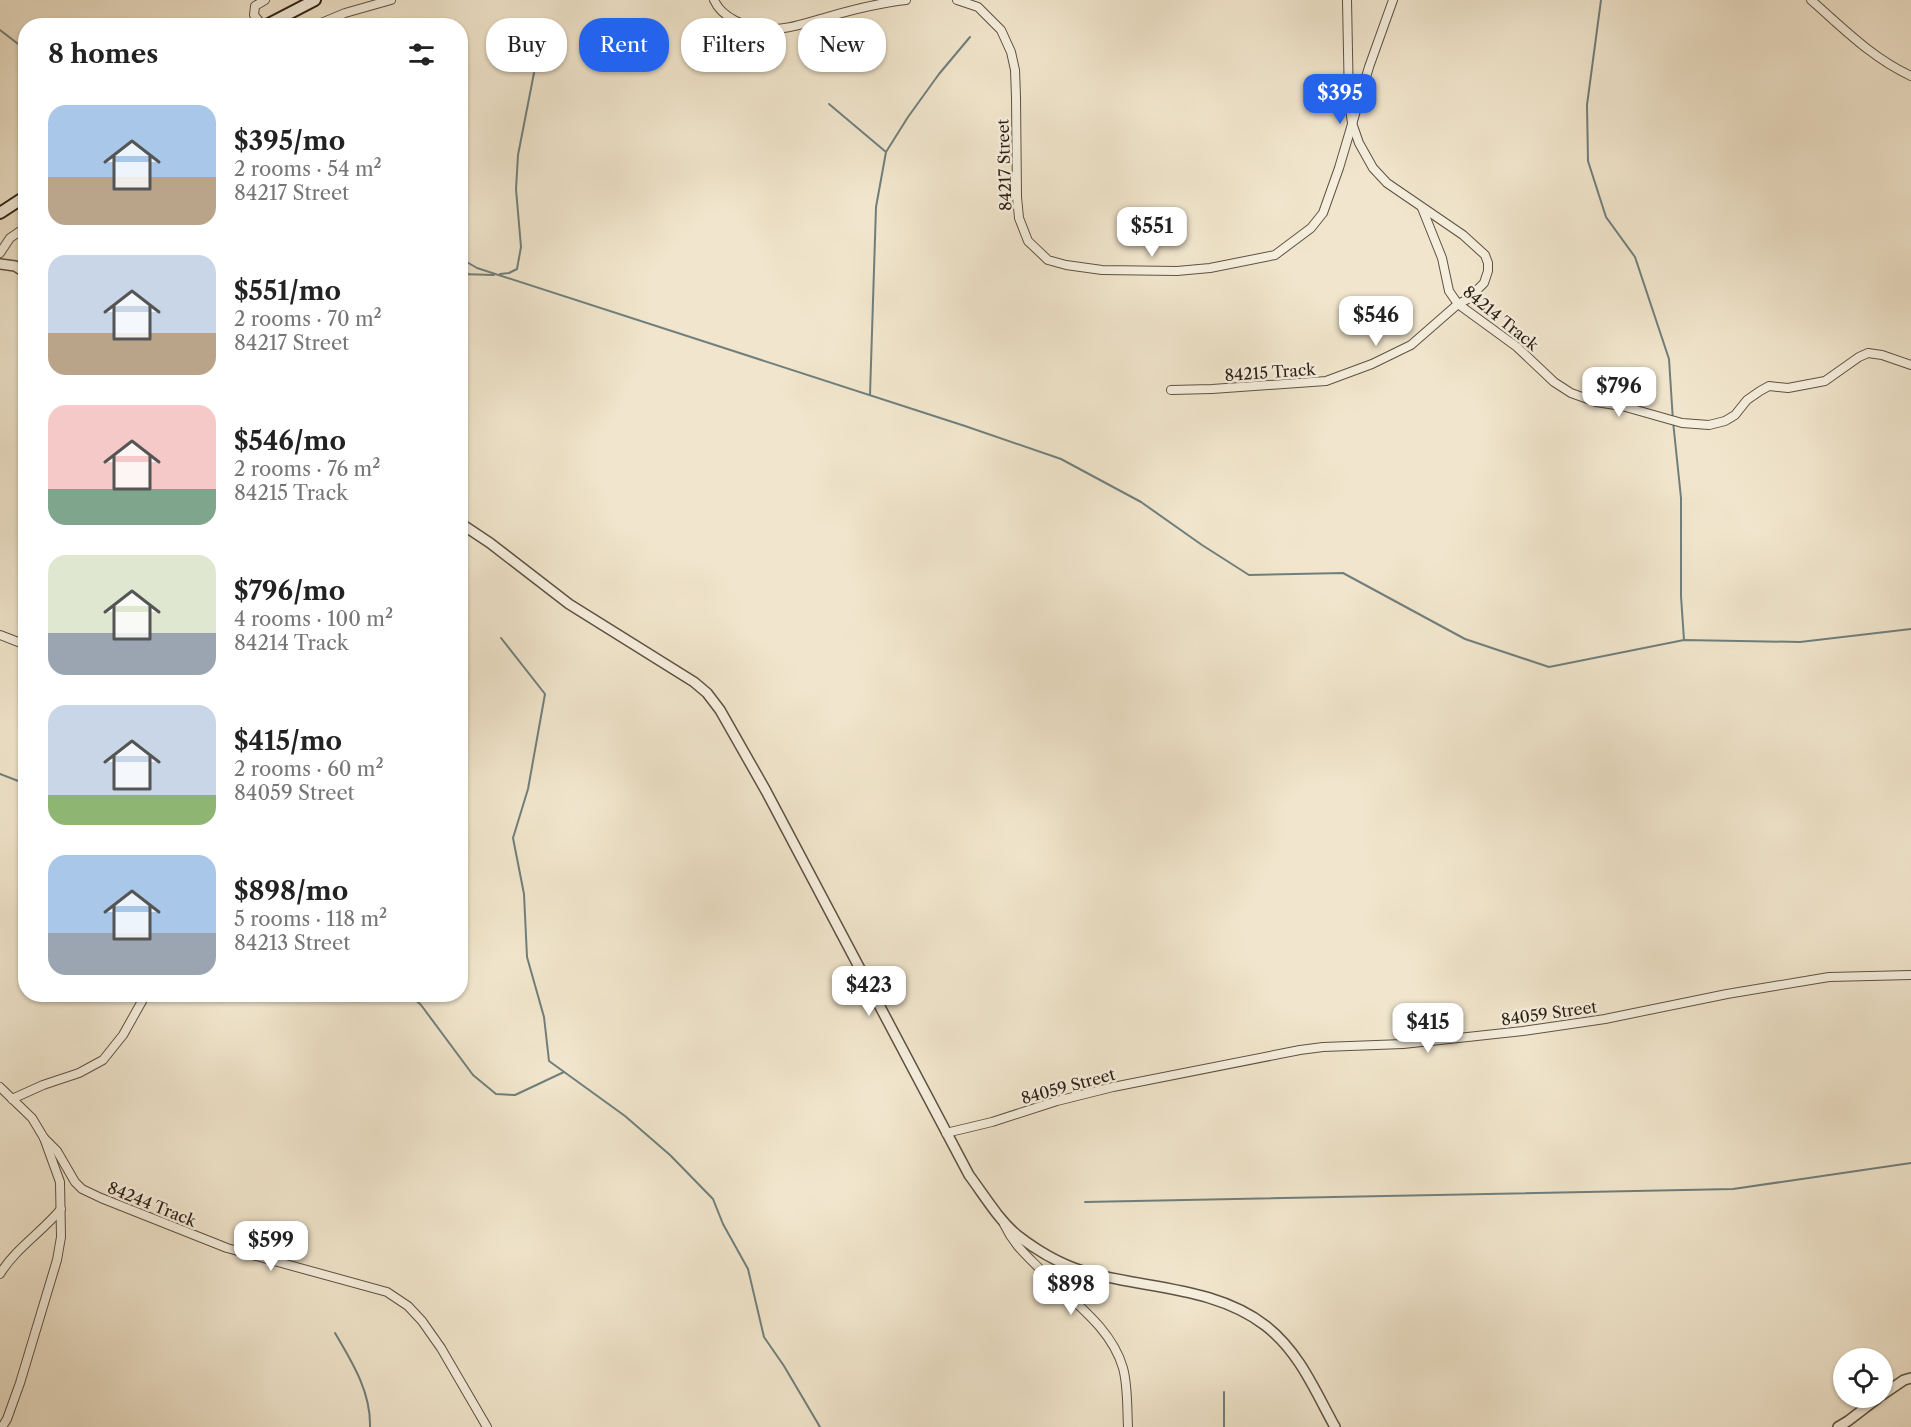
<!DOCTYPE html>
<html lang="en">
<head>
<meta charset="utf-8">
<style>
  :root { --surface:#fff; --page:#f2f2f2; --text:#222; --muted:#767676; --accent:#2563eb }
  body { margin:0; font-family:"Libre Caslon Text",serif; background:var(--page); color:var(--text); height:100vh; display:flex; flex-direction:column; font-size:22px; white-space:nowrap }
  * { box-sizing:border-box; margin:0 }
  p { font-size:20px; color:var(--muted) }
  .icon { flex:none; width:33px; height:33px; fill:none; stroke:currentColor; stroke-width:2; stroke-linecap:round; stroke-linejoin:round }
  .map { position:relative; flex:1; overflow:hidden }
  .details { position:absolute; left:18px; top:18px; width:450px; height:984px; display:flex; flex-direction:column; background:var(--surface); border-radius:24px; box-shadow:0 2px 4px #0004 }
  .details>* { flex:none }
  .top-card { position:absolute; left:486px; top:18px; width:570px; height:54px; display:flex; gap:12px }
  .fabs { position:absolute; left:1833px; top:1348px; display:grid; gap:12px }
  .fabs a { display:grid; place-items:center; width:60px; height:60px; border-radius:50%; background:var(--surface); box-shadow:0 2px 4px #0004; font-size:30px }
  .price { position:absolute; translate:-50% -51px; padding:0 14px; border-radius:12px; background:#fff; color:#222; font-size:20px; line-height:39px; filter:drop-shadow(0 2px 3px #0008) }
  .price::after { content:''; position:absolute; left:50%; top:36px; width:18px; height:14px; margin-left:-9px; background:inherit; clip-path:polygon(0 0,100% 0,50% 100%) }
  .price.selected { background:var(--accent); color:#fff }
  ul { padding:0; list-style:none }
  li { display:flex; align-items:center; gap:18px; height:150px; padding:0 30px }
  li span { display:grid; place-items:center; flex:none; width:168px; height:120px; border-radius:18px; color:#555 }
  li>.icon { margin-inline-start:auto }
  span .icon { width:72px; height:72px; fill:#fffc; stroke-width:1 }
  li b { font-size:26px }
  h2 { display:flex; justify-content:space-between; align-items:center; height:72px; padding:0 30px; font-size:26px }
  .pill { padding:0 21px; border-radius:24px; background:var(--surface); box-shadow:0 2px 4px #0004; font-size:21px; line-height:54px }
  .pill.selected { background:var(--accent); color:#fff }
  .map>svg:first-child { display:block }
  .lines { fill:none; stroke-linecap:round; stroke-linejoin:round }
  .stream { stroke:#707f7c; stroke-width:2 }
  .minor-casing { stroke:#5e5243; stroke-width:10 }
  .tertiary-casing { stroke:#5e5243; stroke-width:12 }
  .secondary-casing { stroke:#2d2015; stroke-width:14 }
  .minor { stroke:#f6efde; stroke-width:8 }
  .tertiary { stroke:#f6efde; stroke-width:9 }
  .secondary { stroke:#f6efde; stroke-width:10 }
  .labels { text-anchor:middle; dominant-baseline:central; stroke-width:5; stroke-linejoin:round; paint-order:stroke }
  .street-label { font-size:16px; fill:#2d2015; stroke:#f6efde }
</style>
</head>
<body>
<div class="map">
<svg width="1911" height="1427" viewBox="0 0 1911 1427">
  <rect width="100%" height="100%" fill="#f1e6cd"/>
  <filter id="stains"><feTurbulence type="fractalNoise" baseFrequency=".00333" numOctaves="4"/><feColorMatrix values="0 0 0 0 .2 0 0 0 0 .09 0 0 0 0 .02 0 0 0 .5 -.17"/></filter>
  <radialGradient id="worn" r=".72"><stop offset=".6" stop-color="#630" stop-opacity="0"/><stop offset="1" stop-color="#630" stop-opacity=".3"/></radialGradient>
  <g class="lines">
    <g class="stream">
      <polyline points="1601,0 1587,105 1588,161 1606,217 1635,257 1669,359 1673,421 1681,498 1681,596 1684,640"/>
      <polyline points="0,30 26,50"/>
      <polyline points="829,104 886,152"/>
      <polyline points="460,258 477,268 965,426 1061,459 1141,502 1202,545 1249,575 1343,573 1465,639 1549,667 1684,640 1800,642 1911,629"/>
      <polyline points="460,274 494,275"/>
      <polyline points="500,274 509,273 517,269 521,247 516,189 518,155 534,73"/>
      <polyline points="870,395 876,207 886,152 908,117 939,74 970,37"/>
      <polyline points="501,638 545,694 528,789 513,838 524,894 527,957 544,1017 549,1061 625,1116 670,1155 713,1199 723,1224 748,1269 764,1337 784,1366 820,1427"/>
      <polyline points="0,774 26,784"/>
      <polyline points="409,994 421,1005 473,1075 496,1094 515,1095 564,1072"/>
      <polyline points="1085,1202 1733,1189 1911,1163"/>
      <path d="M335 1333C352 1362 371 1392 370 1427"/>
      <polyline points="1224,1392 1224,1427"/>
    </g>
    <defs>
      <g id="minor">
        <path d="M714 0C722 18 745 27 764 29 784 31 805 23 824 18 851 10 878 3 906 0"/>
        <polyline points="957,0 978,7 1001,30 1011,52 1015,70 1016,97 1017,197 1019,218 1028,241 1048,260 1066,265 1102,270 1177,271 1210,268 1275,255 1311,228 1323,213 1339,168 1369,67 1393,0"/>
        <path d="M1811 0C1843 28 1872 58 1911 76"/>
        <polyline points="263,26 254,15 255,6 265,0"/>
        <polyline points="314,26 345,13 391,0"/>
        <polyline points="1422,208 1442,258 1449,291 1458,304 1517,347 1554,382 1571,393 1596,402 1622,406 1682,423 1709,425 1725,421 1735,415 1747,400 1760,391 1769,386 1788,388 1825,381 1859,357 1868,353 1882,355 1911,365"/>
        <polyline points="0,253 10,238 26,227"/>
        <polyline points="1171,390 1212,389 1326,381 1372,364 1411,345 1458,304 1468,299 1484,283 1488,271 1488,263 1485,255 1463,235 1387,183 1373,168 1359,143 1352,123 1349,103 1347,0"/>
        <polyline points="0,635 26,645"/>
        <polyline points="0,1087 32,1118 44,1138 60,1182 61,1237 57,1260 20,1383 7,1419 2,1427"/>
        <polyline points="12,1099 43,1085 79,1073 103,1060 123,1035 146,994"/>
        <polyline points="946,1133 992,1122 1057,1101 1113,1087 1300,1050 1323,1047 1403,1044 1523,1031 1605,1019 1727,994 1829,977 1911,975"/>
        <polyline points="44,1138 57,1151 75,1182 82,1189 101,1198 227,1248 387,1292 408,1306 422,1321 441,1348 487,1427"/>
        <path d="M1004 1224C1014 1245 1025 1254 1041 1270 1070 1300 1111 1326 1123 1368 1128 1386 1127 1408 1128 1427"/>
        <path d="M0 1274C15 1249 42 1232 61 1209"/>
      </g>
      <g id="tertiary">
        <polyline points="0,264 15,266 26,273"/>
        <path d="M460 523 490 543 569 604 694 682 707 693 720 710 766 791 969 1175C984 1195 998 1219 1017 1235 1039 1252 1067 1268 1094 1274 1152 1289 1217 1288 1266 1326 1300 1353 1315 1391 1335 1427"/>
        <polyline points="1882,1395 1904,1380 1911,1378"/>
        <polyline points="1838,1427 1848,1421 1878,1398"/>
      </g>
      <g id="secondary">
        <polyline points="265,26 315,0"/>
        <polyline points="0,213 26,196"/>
      </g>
    </defs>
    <use href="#minor" class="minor-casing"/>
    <use href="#tertiary" class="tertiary-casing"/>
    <use href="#secondary" class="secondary-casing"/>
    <use href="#minor" class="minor"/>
    <use href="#tertiary" class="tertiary"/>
    <use href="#secondary" class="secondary"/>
  </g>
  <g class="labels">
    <g class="street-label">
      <text transform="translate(1004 165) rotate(-92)">84217 Street</text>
      <text transform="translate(1501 318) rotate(39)">84214 Track</text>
      <text transform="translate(1270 372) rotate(-4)">84215 Track</text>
      <text transform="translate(1549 1013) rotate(-8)">84059 Street</text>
      <text transform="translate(1068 1086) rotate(-15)">84059 Street</text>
      <text transform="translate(152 1204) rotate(22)">84244 Track</text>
    </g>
  </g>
  <rect width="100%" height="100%" filter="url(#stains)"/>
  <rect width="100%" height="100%" fill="url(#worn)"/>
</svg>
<div class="fabs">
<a><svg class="icon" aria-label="locate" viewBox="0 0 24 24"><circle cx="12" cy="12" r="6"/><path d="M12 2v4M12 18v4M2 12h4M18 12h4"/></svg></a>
</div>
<b class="price selected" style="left:1340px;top:125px">$395</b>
<b class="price" style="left:1152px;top:258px">$551</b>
<b class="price" style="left:1376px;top:347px">$546</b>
<b class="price" style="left:1619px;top:418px">$796</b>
<b class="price" style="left:869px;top:1017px">$423</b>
<b class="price" style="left:1428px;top:1054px">$415</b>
<b class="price" style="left:271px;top:1272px">$599</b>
<b class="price" style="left:1071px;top:1316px">$898</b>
<div class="top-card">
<a class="pill">Buy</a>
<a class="pill selected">Rent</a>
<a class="pill">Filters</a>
<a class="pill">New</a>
</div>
<section class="details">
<h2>8 homes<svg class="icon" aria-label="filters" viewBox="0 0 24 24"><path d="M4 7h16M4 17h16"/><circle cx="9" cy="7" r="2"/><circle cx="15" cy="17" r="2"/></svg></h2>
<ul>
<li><span style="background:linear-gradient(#a9c7e8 60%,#b9a48a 0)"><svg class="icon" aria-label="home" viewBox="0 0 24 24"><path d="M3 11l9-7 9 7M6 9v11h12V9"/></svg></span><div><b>$395/mo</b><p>2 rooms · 54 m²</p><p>84217 Street</p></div></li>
<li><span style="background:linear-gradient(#c9d6e8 65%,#b9a48a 0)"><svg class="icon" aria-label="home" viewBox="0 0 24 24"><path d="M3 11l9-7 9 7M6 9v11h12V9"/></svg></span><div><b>$551/mo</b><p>2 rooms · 70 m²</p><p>84217 Street</p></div></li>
<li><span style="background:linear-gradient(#f6c9c9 70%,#7fa58c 0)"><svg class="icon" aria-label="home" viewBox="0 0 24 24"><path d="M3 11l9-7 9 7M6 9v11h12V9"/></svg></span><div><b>$546/mo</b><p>2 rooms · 76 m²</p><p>84215 Track</p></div></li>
<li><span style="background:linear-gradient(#dfe7d0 65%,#9aa5b1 0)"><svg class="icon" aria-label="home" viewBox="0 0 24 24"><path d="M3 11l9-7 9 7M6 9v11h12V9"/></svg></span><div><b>$796/mo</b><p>4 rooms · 100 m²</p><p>84214 Track</p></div></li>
<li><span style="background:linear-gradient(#c9d6e8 75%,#8fb573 0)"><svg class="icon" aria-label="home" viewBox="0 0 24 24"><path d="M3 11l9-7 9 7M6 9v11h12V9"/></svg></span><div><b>$415/mo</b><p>2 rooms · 60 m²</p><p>84059 Street</p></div></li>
<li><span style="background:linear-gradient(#a9c7e8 65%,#9aa5b1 0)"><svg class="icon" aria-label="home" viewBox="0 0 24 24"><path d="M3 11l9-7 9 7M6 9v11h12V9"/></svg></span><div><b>$898/mo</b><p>5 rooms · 118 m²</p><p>84213 Street</p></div></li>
</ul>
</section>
</div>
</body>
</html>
